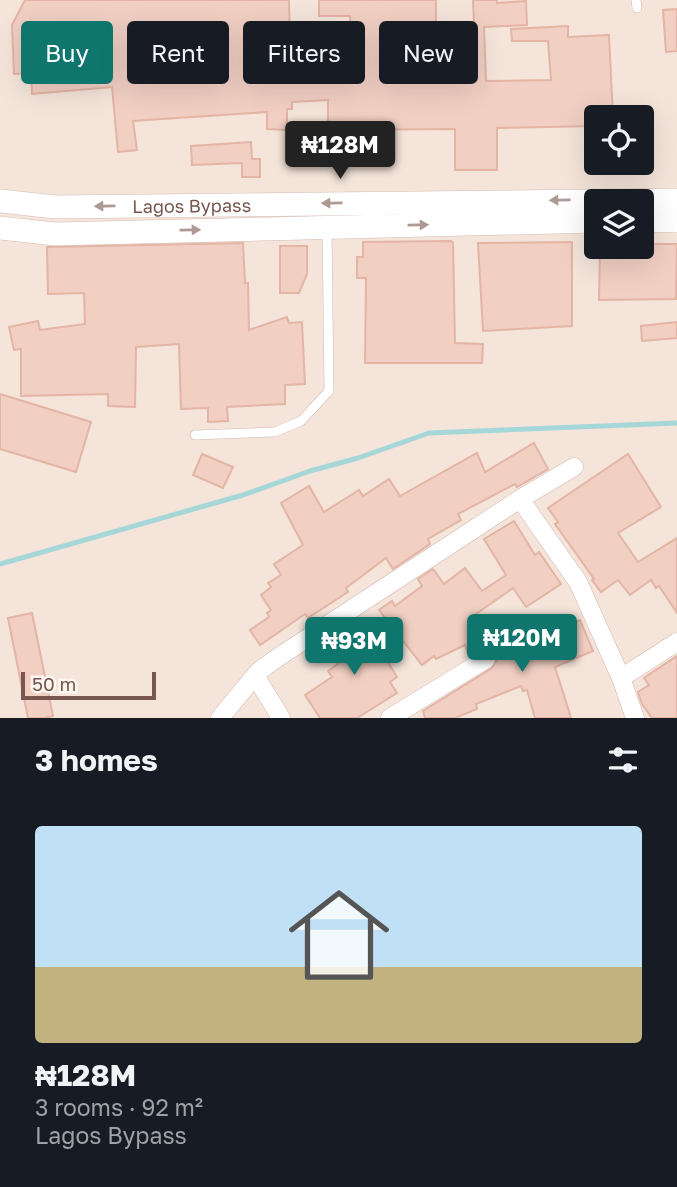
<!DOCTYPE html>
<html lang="en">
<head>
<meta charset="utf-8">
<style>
  :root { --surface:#171b24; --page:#20242c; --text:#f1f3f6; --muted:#9ea1a6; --line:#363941; --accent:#0f766e }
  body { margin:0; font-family:"Golos Text",sans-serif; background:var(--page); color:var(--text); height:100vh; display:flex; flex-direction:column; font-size:26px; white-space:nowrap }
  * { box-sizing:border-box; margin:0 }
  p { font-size:23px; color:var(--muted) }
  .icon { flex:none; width:38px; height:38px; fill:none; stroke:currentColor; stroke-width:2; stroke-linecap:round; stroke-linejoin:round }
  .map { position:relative; height:718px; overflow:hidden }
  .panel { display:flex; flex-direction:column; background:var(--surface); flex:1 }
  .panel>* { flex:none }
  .top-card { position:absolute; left:21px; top:21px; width:635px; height:63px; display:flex; gap:14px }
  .tools { position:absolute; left:584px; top:105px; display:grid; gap:14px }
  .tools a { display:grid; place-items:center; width:70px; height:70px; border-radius:7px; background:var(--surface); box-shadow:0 7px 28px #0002; font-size:35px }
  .scale { position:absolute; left:21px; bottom:18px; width:135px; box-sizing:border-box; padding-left:7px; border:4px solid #78574e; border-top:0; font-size:19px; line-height:24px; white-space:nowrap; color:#78574e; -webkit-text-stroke:5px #fff8f2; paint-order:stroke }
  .price { position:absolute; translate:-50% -60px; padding:0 16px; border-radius:7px; background:var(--accent); color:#fff; font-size:23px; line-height:46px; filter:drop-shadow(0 2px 4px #0008) }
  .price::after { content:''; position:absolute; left:50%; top:42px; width:21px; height:16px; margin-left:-10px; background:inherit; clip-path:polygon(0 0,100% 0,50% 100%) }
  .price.active { background:#222; color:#fff }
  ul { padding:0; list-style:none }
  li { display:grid; align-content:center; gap:14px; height:371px; padding:0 35px }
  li+li { border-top:2px solid var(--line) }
  li span { display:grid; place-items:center; height:217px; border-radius:7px; color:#555 }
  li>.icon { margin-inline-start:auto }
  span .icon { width:126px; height:126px; fill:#fffc; stroke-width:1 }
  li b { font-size:30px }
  h2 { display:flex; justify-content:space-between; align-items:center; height:84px; padding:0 35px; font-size:30px }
  .pill { padding:0 24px; border-radius:7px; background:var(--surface); box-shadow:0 7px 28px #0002; font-size:24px; line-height:63px }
  .pill.active { background:var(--accent); color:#fff }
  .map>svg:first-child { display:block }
  .residential { fill:#f4e4da; fill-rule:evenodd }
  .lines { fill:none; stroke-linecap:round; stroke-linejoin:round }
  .stream { stroke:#a6d7d8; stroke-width:5 }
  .building { fill:#f1cfc3; stroke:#e4b4a4; stroke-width:2 }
  .lane-casing { stroke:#cfb9b0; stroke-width:10 }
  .street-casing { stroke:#cfb9b0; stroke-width:19 }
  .secondary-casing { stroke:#d5bcb0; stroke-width:24 }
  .lane { stroke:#fff; stroke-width:9 }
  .street { stroke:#fff; stroke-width:18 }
  .secondary { stroke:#fff; stroke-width:23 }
  .oneway { fill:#ae9a95 }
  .labels { text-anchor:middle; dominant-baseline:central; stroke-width:5; stroke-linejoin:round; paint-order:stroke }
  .street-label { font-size:18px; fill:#78574e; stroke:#fff8f2 }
</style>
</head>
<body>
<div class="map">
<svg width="677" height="718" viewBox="0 0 677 718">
  <rect width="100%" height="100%" fill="#fcf3eb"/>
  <path class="residential" d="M0 0H677V718H0ZM597 117H642V163H597ZM597 201H642V247H597Z"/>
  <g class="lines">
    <polyline class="stream" points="0,564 243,495 310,471 358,458 429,433 677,423"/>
  </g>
  <g class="building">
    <polygon points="25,0 289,0 290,46 319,45 319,58 352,55 350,16 319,16 319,0 436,0 436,25 474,24 473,0 497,0 497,3 526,1 527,25 484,27 486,81 551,80 548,41 512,41 511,29 568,26 568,37 609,35 613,117 597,117 597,126 497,128 497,170 455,170 455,129 328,130 328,100 292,102 292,109 287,109 287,130 267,129 267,112 133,121 137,150 118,152 112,87 32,94 31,73 14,74 12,25"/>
    <polygon points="677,9 677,51 666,52 663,10"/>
    <polygon points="251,142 252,159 260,159 260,177 242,177 242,163 192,165 191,146"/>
    <polygon points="451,241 453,243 455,343 483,344 482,363 365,363 366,278 357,278 357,257 363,257 363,242"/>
    <polygon points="572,242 572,326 483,331 478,243"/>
    <polygon points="243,243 245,283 248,283 249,330 287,317 289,323 302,322 305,384 285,385 285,404 227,407 228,421 208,422 208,408 181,409 179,344 136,347 135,407 108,406 108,394 21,396 21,349 14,350 9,327 38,321 40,330 85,324 84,293 48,294 47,247"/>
    <polygon points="642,244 677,244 676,299 599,300 600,247 642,247"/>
    <polygon points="280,246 307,246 307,274 299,293 280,293"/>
    <polygon points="677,322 677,338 642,341 641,326"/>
    <polygon points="0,394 91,422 76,472 0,449"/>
    <polygon points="534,443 548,469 517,487 515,484 458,514 461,520 428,539 430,544 393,569 386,558 346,588 348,592 308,618 305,614 260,645 250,630 269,617 267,613 271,610 261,595 271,587 268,583 281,575 274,564 303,545 281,503 309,486 324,512 359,490 363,496 389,479 400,496 477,453 485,472"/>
    <polygon points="202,454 233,467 223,488 193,475"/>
    <polygon points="628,454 661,507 618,533 638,562 677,538 677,613 659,586 656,588 651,580 630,595 618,580 601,592 592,580 594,579 555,524 558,522 548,508"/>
    <polygon points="514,521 535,555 539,552 561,584 526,607 513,588 469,619 484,648 469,656 465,645 436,659 434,656 422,665 379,610 392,601 395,606 422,586 418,579 433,569 444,584 465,568 482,591 506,575 484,539"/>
    <polygon points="32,613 53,716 44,718 28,718 8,618"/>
    <polygon points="362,620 397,677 390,682 397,693 357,718 320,718 305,695 332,677 328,671 338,664 325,645"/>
    <polygon points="580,620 593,651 555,667 571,718 535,718 527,690 523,691 521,686 476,704 477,709 455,718 425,718 423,711 492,668 497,659 493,650 520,630 529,642"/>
    <polygon points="677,656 677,718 652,718 642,704 638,692 649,685 644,678"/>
  </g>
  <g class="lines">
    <defs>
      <g id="lane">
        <polyline points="636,0 637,8"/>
        <polyline points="195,435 275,432 301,421 329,391 327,228"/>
      </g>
      <g id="street">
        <polyline points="520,499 578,582 621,678 635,718"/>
        <polyline points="256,677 281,718"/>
        <polyline points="621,678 677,642"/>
        <polyline points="220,718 258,672 277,658 520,499 574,467"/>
        <polyline points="390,718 486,659"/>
      </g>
      <g id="secondary">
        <path id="s1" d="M0 201 55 207 677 200"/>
        <polyline points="642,220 677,221"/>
        <polyline points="0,228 55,234 597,221"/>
      </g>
    </defs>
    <use href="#lane" class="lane-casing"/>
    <use href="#street" class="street-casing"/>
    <use href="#secondary" class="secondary-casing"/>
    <use href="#lane" class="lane"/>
    <use href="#street" class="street"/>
    <use href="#secondary" class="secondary"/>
  </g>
  <defs><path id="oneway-solid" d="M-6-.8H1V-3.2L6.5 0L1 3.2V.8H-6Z" transform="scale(1.75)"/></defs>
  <g class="oneway">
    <use href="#oneway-solid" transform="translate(560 200) rotate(179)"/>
    <use href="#oneway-solid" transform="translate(332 203) rotate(179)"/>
    <use href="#oneway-solid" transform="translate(105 206) rotate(179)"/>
    <use href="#oneway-solid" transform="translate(418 225) rotate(-1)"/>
    <use href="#oneway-solid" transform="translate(190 230) rotate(-1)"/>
  </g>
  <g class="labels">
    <g class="street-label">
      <text stroke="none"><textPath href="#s1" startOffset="192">Lagos Bypass</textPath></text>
    </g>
  </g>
</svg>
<div class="tools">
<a><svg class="icon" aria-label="locate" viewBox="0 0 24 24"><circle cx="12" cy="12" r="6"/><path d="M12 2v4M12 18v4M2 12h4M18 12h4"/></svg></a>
<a><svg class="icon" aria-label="layers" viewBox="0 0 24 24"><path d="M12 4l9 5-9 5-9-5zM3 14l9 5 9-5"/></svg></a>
</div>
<div class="scale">50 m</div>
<b class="price active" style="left:340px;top:181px">₦128M</b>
<b class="price" style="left:522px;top:674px">₦120M</b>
<b class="price" style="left:354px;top:677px">₦93M</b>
<div class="top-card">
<a class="pill active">Buy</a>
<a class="pill">Rent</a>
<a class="pill">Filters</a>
<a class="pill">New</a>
</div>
</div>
<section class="panel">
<h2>3 homes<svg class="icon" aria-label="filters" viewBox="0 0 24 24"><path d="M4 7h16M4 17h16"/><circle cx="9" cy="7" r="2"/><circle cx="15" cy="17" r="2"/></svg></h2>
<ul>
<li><span style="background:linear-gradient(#bfe0f5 65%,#c2b280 0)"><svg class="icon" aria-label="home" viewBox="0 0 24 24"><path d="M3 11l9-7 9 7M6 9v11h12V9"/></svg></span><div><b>₦128M</b><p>3 rooms · 92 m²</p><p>Lagos Bypass</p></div></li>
</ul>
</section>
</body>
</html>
